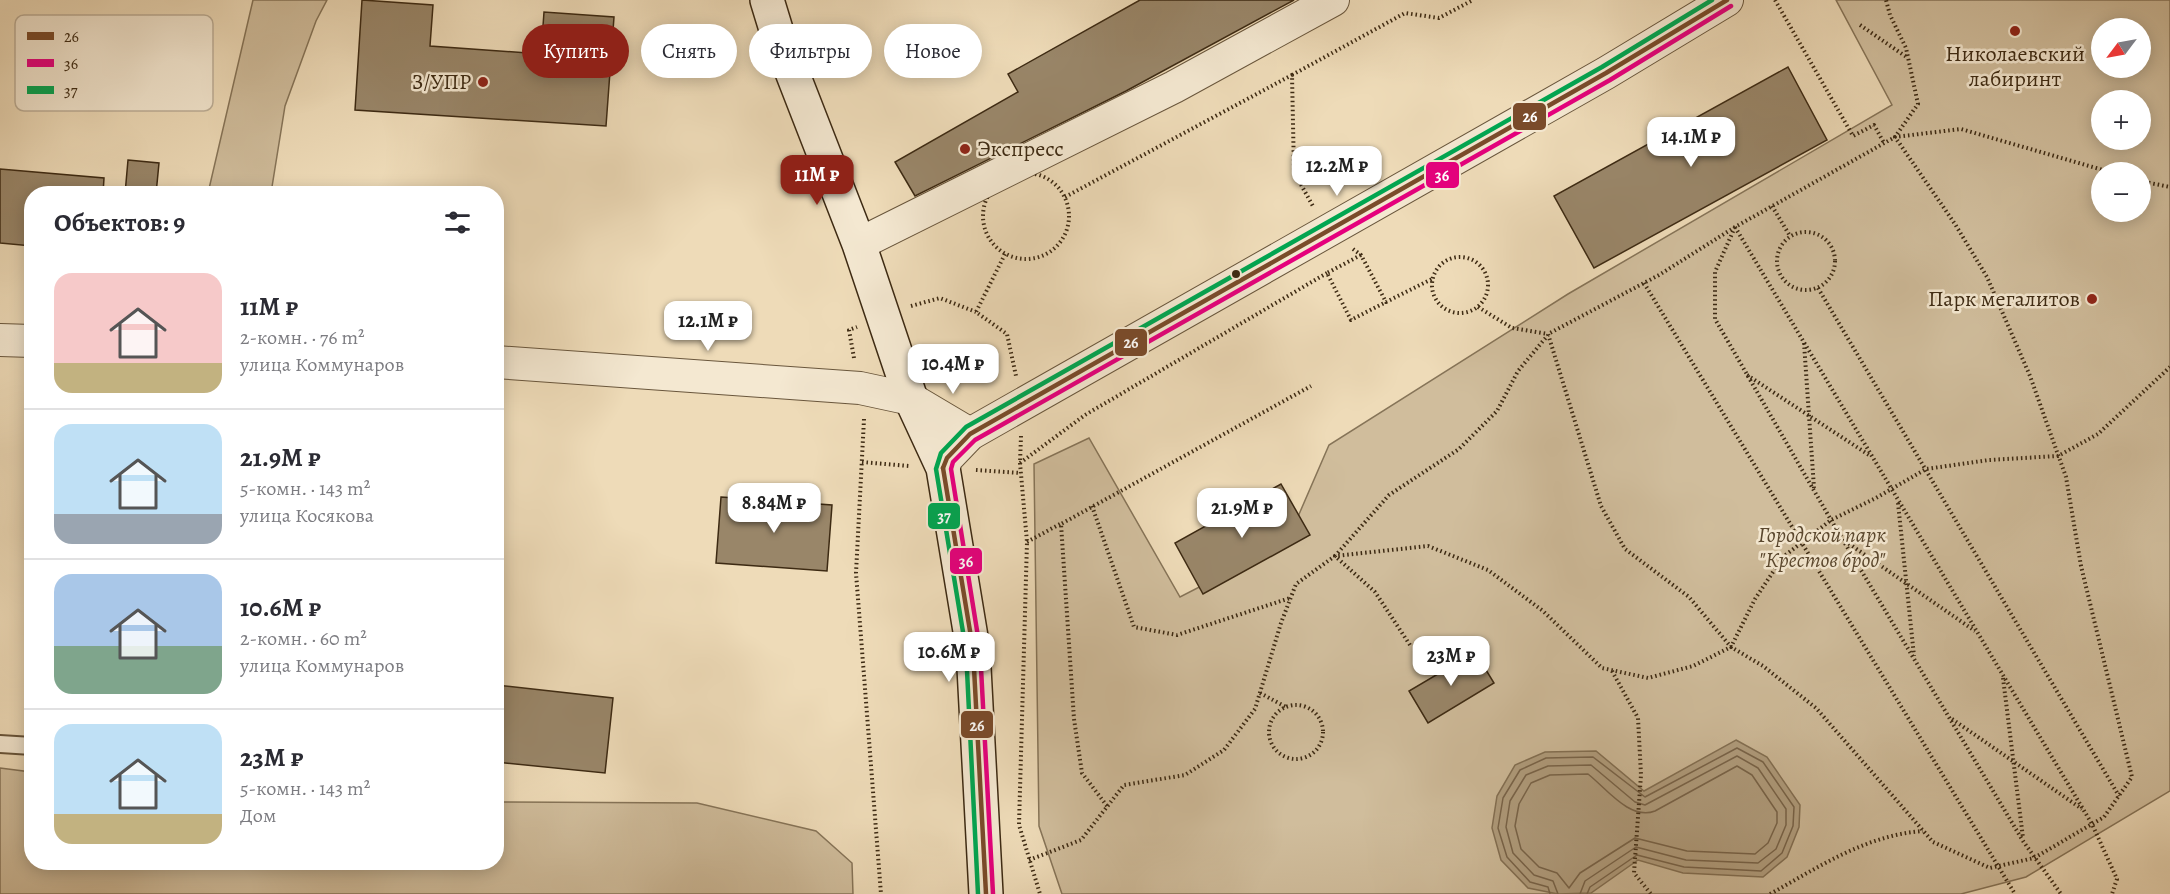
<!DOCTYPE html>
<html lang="ru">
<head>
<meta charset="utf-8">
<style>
  :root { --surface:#fff; --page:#f2f2f3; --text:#2b2b33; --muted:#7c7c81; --line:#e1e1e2; --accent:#8f2418 }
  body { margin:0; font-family:Alegreya,serif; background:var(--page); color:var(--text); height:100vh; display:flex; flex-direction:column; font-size:22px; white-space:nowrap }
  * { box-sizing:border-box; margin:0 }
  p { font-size:20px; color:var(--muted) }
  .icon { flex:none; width:33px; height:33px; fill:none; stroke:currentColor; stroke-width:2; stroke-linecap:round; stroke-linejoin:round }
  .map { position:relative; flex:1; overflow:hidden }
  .details { position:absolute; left:24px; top:186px; width:480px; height:684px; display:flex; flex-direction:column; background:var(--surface); border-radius:24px; box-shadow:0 3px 15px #0003 }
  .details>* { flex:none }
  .banner { position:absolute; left:522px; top:24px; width:570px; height:54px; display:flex; gap:12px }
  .needle { width:39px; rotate:238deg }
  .tools { position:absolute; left:2091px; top:18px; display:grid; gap:12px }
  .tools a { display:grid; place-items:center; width:60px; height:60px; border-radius:50%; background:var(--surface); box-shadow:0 3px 15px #0003; font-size:30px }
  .price { position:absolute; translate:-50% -51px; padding:0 14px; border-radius:12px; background:#fff; color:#222; font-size:20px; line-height:39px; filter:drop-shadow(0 2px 3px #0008) }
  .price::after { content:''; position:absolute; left:50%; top:36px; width:18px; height:14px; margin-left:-9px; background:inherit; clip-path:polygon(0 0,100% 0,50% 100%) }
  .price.selected { background:var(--accent); color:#fff }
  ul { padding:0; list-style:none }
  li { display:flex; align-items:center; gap:18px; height:150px; padding:0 30px }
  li+li { border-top:2px solid var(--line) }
  li span { display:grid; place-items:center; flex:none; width:168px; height:120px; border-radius:18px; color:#555 }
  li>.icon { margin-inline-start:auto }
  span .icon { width:72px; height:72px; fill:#fffc; stroke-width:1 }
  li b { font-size:26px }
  h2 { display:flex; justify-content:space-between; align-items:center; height:72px; padding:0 30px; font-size:26px }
  .pill { padding:0 21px; border-radius:27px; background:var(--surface); box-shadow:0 3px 15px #0003; font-size:21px; line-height:54px }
  .pill.selected { background:var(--accent); color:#fff }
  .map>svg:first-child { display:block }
  .green { fill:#d0bd9c; stroke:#867458; stroke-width:1.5; fill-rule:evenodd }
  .water { fill:#b29f80; stroke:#837054; stroke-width:1.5 }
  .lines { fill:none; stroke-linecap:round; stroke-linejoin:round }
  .shore { stroke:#78644a; stroke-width:1.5 }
  .building { fill:#998669; stroke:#3d2a13; stroke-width:1.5 }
  .lane-casing { stroke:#69563c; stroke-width:20 }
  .street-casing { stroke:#69563c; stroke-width:34 }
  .secondary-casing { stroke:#3d2a13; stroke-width:36 }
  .path { stroke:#3d2a13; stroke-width:4; stroke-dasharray:1.5 3; stroke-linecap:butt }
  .lane { stroke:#f4e8d1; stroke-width:16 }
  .street { stroke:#f4e8d1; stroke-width:32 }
  .secondary { stroke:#f4e8d1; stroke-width:33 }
  .bus-1-casing { stroke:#f4e8d1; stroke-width:9 }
  .bus-2-casing { stroke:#f4e8d1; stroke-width:9 }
  .bus-3-casing { stroke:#f4e8d1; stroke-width:9 }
  .bus-1 { stroke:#7a4b2a; stroke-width:4.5 }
  .bus-2 { stroke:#e5007d; stroke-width:4.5 }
  .bus-3 { stroke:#00a651; stroke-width:4.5 }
  .poi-dot { fill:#8f2418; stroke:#f4e8d1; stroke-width:2 }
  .bus-dot { fill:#3d2a13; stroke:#f4e8d1; stroke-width:2 }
  .labels { text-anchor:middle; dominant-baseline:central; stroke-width:5; stroke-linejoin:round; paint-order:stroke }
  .poi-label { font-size:22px; fill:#3d2a13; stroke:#f4e8d1; text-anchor:end }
  .park-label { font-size:22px; font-style:italic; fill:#5a472e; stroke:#f4e8d1 }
  .key { fill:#f4e8d1; stroke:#bdaf98; stroke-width:1.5 }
  .key-label { font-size:16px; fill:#3d2a13 }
  .line-badge { stroke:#f4e8d1; stroke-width:2 }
  .badge-label { font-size:16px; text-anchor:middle; font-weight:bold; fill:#fff }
</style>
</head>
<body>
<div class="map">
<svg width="2170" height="894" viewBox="0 0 2170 894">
  <rect width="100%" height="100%" fill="#eedbb8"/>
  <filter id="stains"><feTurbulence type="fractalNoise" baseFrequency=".00333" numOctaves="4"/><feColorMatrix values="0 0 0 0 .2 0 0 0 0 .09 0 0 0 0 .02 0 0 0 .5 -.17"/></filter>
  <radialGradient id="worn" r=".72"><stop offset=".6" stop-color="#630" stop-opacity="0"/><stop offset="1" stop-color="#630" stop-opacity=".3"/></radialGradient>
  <g class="green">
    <polygon points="253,0 327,0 316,21 285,106 271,193 208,193"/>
    <path d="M1836 0H2170V791L2026 877 1961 894H1062L1039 826 1034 464 1089 438 1180 597 1287 542 1329 445 1568 294 1892 105ZM2102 28H2140V68H2102ZM2102 100H2140V140H2102ZM2102 172H2140V212H2102Z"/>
    <polygon points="0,768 31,772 32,862 496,862 497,802 697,803 816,831 852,863 853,894 0,894"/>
  </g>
  <polygon class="water" points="1736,740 1767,757 1800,805 1799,827 1787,857 1763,877 1683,873 1638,860 1591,893 1558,894 1528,888 1501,860 1492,828 1497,796 1515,765 1545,752 1596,751 1644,791"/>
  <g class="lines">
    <g class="shore">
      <path d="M1737 766 1752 775 1777 812V823L1768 843 1755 854 1687 851 1635 838 1580 873 1569 888 1557 873 1539 867 1521 849 1515 826 1519 804 1531 783 1550 775 1588 774C1606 788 1630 821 1655 811Z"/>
      <polyline points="1550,894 1548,887 1530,882 1507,857 1498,828 1503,798 1520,770 1546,758 1593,757 1645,797 1737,748 1763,762 1794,807 1793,826 1782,853 1761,871 1684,867 1637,855 1590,887 1587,894"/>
      <polyline points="1558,894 1553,881 1534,875 1513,853 1506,827 1510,801 1526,775 1548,766 1591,765 1635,802 1645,805 1737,756 1758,768 1786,809 1786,825 1776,849 1758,863 1686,860 1636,847 1585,881 1580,894"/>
    </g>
  </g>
  <g class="building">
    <polygon points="362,0 433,5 430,46 541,54 544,12 614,17 606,126 355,110"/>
    <polygon points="1140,0 1294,0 1126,91 915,196 895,162 1018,92 1008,74"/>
    <polygon points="1788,67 1827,140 1594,268 1554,196"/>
    <polygon points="128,160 159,163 156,194 125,194"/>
    <polygon points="0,169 104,178 103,194 32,194 32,246 0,243"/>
    <polygon points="1281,484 1310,535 1203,594 1175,543"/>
    <polygon points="721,497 832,505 827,571 716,563"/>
    <polygon points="1475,652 1494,683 1428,723 1409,691"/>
    <polygon points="496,685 613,698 605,773 496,762"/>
  </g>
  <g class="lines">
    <defs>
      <polyline id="lane" points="0,744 32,746"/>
      <g id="street">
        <polyline points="859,244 1174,87 1333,0"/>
        <polyline points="0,340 32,341"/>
        <polyline points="496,362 860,388 911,399 970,434"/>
        <polyline points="943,468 947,458 970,434 1606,73 1727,0"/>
      </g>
      <polyline id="secondary" points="767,0 778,36 859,244 911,399 943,468 973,649 986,894"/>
    </defs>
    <use href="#lane" class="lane-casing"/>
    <use href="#street" class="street-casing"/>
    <use href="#secondary" class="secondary-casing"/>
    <g class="path">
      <polyline points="1775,0 1853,136 1874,125 1884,143"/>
      <polyline points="1860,25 1908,58"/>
      <polyline points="1292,75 1405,13 1439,18 1473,0"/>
      <polyline points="2110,172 1961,129 1895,137 1735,227 1659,275 1548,334 1601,506 1625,549 1689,597 1731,647 1755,599 1783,557 1831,520 1876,498 1926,469 1989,460 2058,456 2098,434 2170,367"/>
      <circle cx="1026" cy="216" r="43"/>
      <polyline points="2140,181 2170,187"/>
      <polyline points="1065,197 1292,75 1294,172 1314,208"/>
      <polyline points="1772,206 1790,236"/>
      <polyline points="1735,227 2092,824 2117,879 2112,894"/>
      <polyline points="1735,227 1715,272 1715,319 1831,520 2023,841 2061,894"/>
      <circle cx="1806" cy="261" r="29"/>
      <polyline points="1353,249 1361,255 1386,302 1432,279"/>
      <polyline points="1005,254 976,312 1007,334 1016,376"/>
      <polyline points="1361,255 1327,273 1351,320 1386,302"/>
      <circle cx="1460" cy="285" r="28"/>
      <polyline points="1644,283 2015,894"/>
      <polyline points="1818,288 2119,796"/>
      <polyline points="911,306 940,298 976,312"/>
      <polyline points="1478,307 1512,328 1548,334"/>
      <polyline points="1804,343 1814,488"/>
      <polyline points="854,358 849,330 857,327"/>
      <polyline points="1747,375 1869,455"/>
      <polyline points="864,419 856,573 881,894"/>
      <polyline points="1021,436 1020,463 1027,542 1019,825 1040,894"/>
      <polyline points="862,462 909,466"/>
      <polyline points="1020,463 1085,415 1327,273"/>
      <polyline points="976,470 1021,473"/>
      <polyline points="1898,503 1914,656"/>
      <polyline points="1092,506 1134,627 1177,635 1290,598"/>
      <polyline points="1845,541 1975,631"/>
      <polyline points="1027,542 1060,524"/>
      <polyline points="1410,645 1375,592 1335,556 1389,495 1459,449 1497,411 1518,371 1548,335"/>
      <polyline points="1612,671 1638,718 1641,775 1634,873 1651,894"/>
      <polyline points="2003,678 2023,838"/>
      <polyline points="1260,693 1286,707"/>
      <circle cx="1296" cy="732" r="27"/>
      <polyline points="1952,719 2082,809"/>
      <polyline points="1107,806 1082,773 1074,719 1061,524 1311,386"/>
      <polyline points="1029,860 1081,840 1124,785 1185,775 1224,750 1255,709 1281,623 1296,584 1335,556 1428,546 1488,570 1543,611 1602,668 1648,678 1693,666 1731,647 1763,666 1816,708 1933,842 1990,868 2034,858 2104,817 2132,777 2081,566 2066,477 2030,376 1987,277 1955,224 1895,137 1918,104 1906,48 1890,15 1886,0"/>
      <path d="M1770 894C1819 867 1866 835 1923 831"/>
    </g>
    <use href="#lane" class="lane"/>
    <use href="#street" class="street"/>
    <use href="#secondary" class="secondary"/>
    <defs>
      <g id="bus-1">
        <polyline points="943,468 947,458 970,434 1606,73 1727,0"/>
        <polyline points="943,468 973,649 986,894"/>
      </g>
      <polyline id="bus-2" points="993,894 980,649 951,469 953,462 975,440 1610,80 1731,6"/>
      <polyline id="bus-3" points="978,894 966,650 936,469 941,453 966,427 1602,67 1712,0"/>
    </defs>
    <use href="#bus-1" class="bus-1-casing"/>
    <use href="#bus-2" class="bus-2-casing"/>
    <use href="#bus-3" class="bus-3-casing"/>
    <use href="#bus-1" class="bus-1"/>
    <use href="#bus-2" class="bus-2"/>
    <use href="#bus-3" class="bus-3"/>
  </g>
  <g class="poi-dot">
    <circle cx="2015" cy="31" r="6"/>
    <circle cx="483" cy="82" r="6"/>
    <circle cx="965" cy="149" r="6"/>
    <circle cx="2092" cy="299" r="6"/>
  </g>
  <circle class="bus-dot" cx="1236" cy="274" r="5"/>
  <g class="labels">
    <g class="poi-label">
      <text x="2015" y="54" text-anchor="middle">Николаевский<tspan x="2015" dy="25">лабиринт</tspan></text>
      <text x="471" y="82">З/УПР</text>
      <text x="977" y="149" text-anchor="start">Экспресс</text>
      <text x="2080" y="299">Парк мегалитов</text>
    </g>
    <g class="park-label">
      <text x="1822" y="535">Городской парк<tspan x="1822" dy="25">"Крестов брод"</tspan></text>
    </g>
  </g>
  <rect x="15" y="15" width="198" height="96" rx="9" class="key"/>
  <rect x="27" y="32" width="27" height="8" fill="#7a4b2a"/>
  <rect x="27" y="59" width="27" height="8" fill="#e5007d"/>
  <rect x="27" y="86" width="27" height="8" fill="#00a651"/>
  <g class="key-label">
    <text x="64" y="42">26</text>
    <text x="64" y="69">36</text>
    <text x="64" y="96">37</text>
  </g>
  <g class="line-badge">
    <rect x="1512" y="102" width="35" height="29" rx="6" fill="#7a4b2a"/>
    <rect x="1425" y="161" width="35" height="28" rx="6" fill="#e5007d"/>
    <rect x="1114" y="328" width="34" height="29" rx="6" fill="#7a4b2a"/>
    <rect x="927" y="502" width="34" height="28" rx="6" fill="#00a651"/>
    <rect x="949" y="547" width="34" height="28" rx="6" fill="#e5007d"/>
    <rect x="960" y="710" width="34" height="29" rx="6" fill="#7a4b2a"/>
  </g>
  <g class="badge-label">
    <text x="1530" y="122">26</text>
    <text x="1442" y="181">36</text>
    <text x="1131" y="348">26</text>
    <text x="944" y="522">37</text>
    <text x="966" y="567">36</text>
    <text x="977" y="731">26</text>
  </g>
  <rect width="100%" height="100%" filter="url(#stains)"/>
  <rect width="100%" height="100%" fill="url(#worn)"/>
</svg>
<div class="tools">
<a><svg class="needle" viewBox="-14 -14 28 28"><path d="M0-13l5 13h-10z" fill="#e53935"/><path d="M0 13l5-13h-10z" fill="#7c7c81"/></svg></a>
<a>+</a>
<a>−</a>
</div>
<b class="price" style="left:1691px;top:168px">14.1M ₽</b>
<b class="price" style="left:1337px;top:197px">12.2M ₽</b>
<b class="price selected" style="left:817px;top:206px">11M ₽</b>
<b class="price" style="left:708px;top:352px">12.1M ₽</b>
<b class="price" style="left:953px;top:395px">10.4M ₽</b>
<b class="price" style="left:774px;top:534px">8.84M ₽</b>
<b class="price" style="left:1242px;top:539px">21.9M ₽</b>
<b class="price" style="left:949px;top:683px">10.6M ₽</b>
<b class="price" style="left:1451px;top:687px">23M ₽</b>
<div class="banner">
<a class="pill selected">Купить</a>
<a class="pill">Снять</a>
<a class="pill">Фильтры</a>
<a class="pill">Новое</a>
</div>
<section class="details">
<h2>Объектов: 9<svg class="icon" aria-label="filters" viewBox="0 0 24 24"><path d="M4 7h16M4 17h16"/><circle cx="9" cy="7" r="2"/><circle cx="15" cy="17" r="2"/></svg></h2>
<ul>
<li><span style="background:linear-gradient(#f6c9c9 75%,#c2b280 0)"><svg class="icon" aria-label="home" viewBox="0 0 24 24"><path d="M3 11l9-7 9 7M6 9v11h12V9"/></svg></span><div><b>11M ₽</b><p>2-комн. · 76 m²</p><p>улица Коммунаров</p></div></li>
<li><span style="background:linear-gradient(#bfe0f5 75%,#9aa5b1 0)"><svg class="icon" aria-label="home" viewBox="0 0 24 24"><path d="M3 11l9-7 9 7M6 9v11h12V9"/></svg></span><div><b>21.9M ₽</b><p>5-комн. · 143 m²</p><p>улица Косякова</p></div></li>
<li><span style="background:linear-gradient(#a9c7e8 60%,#7fa58c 0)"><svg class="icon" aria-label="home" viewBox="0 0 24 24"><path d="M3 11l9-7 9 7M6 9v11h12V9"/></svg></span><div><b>10.6M ₽</b><p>2-комн. · 60 m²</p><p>улица Коммунаров</p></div></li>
<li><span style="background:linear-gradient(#bfe0f5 75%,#c2b280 0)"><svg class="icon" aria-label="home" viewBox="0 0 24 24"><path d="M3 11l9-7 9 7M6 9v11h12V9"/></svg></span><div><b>23M ₽</b><p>5-комн. · 143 m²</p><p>Дом</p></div></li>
</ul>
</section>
</div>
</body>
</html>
